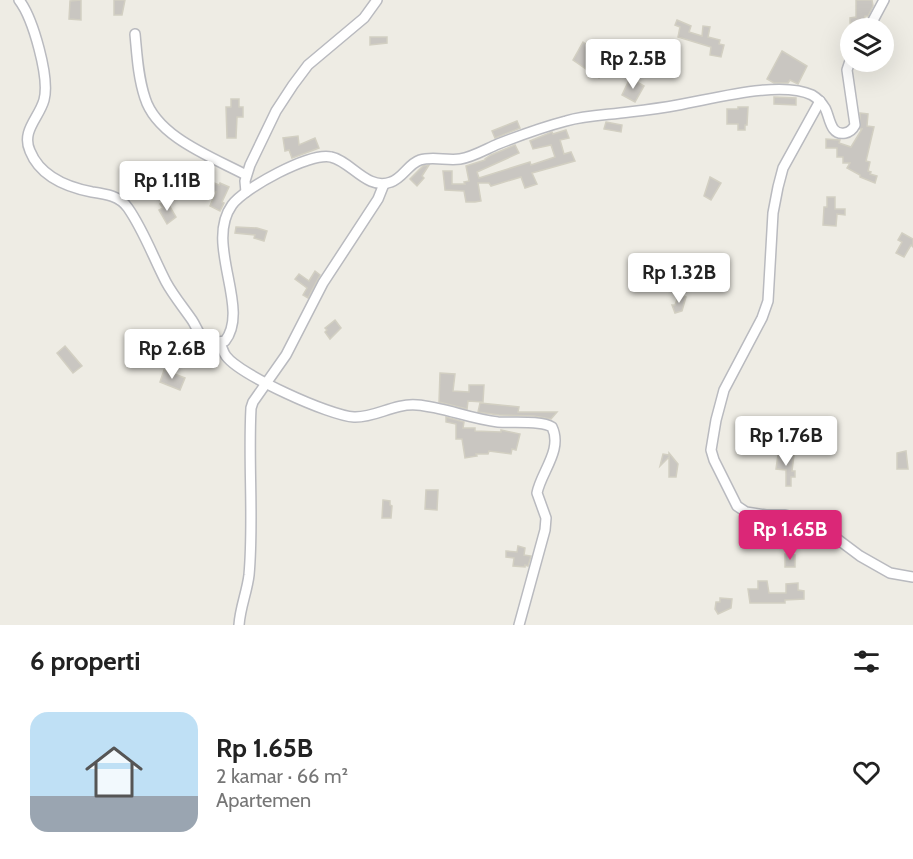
<!DOCTYPE html>
<html lang="id">
<head>
<meta charset="utf-8">
<style>
  :root { --surface:#fff; --page:#f6f6f6; --text:#222; --muted:#767676; --line:#e0e0e0; --accent:#db2777 }
  body { margin:0; font-family:Cabin,sans-serif; background:var(--page); color:var(--text); height:100vh; display:flex; flex-direction:column; font-size:22px; white-space:nowrap }
  * { box-sizing:border-box; margin:0 }
  p { font-size:20px; color:var(--muted) }
  .icon { flex:none; width:33px; height:33px; fill:none; stroke:currentColor; stroke-width:2; stroke-linecap:round; stroke-linejoin:round }
  .map { position:relative; height:625px; overflow:hidden }
  .panel { display:flex; flex-direction:column; background:var(--surface); flex:1 }
  .panel>* { flex:none }
  .controls { position:absolute; left:840px; top:18px; display:grid; gap:12px }
  .controls a { display:grid; place-items:center; width:54px; height:54px; border-radius:50%; background:var(--surface); box-shadow:0 6px 24px #0002; font-size:30px }
  .price { position:absolute; translate:-50% -51px; padding:0 14px; border-radius:6px; background:#fff; color:#222; font-size:20px; line-height:39px; filter:drop-shadow(0 2px 3px #0008) }
  .price::after { content:''; position:absolute; left:50%; top:36px; width:18px; height:14px; margin-left:-9px; background:inherit; clip-path:polygon(0 0,100% 0,50% 100%) }
  .price.active { background:var(--accent); color:#fff }
  ul { padding:0; list-style:none }
  li { display:flex; align-items:center; gap:18px; height:150px; padding:0 30px }
  li+li { border-top:2px solid var(--line) }
  li span { display:grid; place-items:center; flex:none; width:168px; height:120px; border-radius:18px; color:#555 }
  li>.icon { margin-inline-start:auto }
  span .icon { width:72px; height:72px; fill:#fffc; stroke-width:1 }
  li b { font-size:26px }
  h2 { display:flex; justify-content:space-between; align-items:center; height:72px; padding:0 30px; font-size:26px }
  .map>svg:first-child { display:block }
  .building { fill:#c9c6c1; stroke:#d2cfc2; stroke-width:1.5 }
  .lines { fill:none; stroke-linecap:round; stroke-linejoin:round }
  .street-casing { stroke:#b9babf; stroke-width:12 }
  .street { stroke:#fff; stroke-width:9 }
</style>
</head>
<body>
<div class="map">
<svg width="913" height="625" viewBox="0 0 913 625">
  <rect width="100%" height="100%" fill="#eeece4"/>
  <g class="building">
    <polygon points="81,0 81,20 69,19 70,1"/>
    <polygon points="114,0 125,0 122,15 114,15"/>
    <polygon points="856,0 872,0 873,6 868,16 865,16 864,23 850,23 850,18 856,17"/>
    <polygon points="677,20 691,26 689,32 702,36 703,26 710,27 708,37 720,40 719,44 724,45 721,57 710,55 711,47 678,37 680,27 675,25"/>
    <polygon points="370,37 387,37 387,43 370,45"/>
    <polygon points="583,42 608,59 599,78 573,60"/>
    <polygon points="782,51 807,66 798,84 790,80 788,83 774,83 767,79"/>
    <polygon points="630,78 644,86 635,102 622,95"/>
    <polygon points="774,97 796,98 796,105 774,104"/>
    <polygon points="231,99 239,99 239,107 243,107 243,117 237,117 236,138 227,138 226,107 231,107"/>
    <polygon points="738,107 748,107 747,125 745,125 745,130 738,130 738,124 727,124 727,109 738,109"/>
    <polygon points="860,113 868,114 867,126 874,127 866,161 870,162 868,171 871,172 870,174 877,176 875,183 860,177 860,175 847,168 850,163 843,163 843,157 837,157 837,148 826,148 826,139 840,140 839,143 851,147 862,129 860,129"/>
    <polygon points="517,121 520,128 495,138 492,131"/>
    <polygon points="606,122 622,125 621,132 604,129"/>
    <polygon points="566,130 569,138 560,140 564,154 571,152 575,161 532,173 537,184 525,188 521,177 491,186 489,183 478,183 481,201 475,202 466,202 464,191 445,190 443,171 452,171 452,184 465,184 464,182 469,181 466,166 485,160 485,159 491,155 515,145 519,153 477,172 479,178 530,162 531,165 555,157 551,145 533,149 530,141 552,132 553,134"/>
    <polygon points="298,136 299,145 315,138 319,148 292,158 289,150 285,151 283,138"/>
    <polygon points="429,165 422,176 424,178 417,186 410,179 423,166"/>
    <polygon points="710,177 721,183 711,200 704,196"/>
    <polygon points="209,181 219,185 220,183 229,187 222,202 224,203 220,211 210,206 216,192 206,188"/>
    <polygon points="827,197 835,197 835,209 845,209 845,215 837,214 836,226 823,225 824,207 827,207"/>
    <polygon points="166,200 176,217 167,224 159,210 163,208 160,204"/>
    <polygon points="236,227 257,228 267,231 264,241 254,238 255,235 235,233"/>
    <polygon points="902,233 913,239 913,247 911,245 904,257 896,253 902,242 898,240"/>
    <polygon points="315,271 320,275 308,298 303,295 307,288 295,279 299,274 309,281"/>
    <polygon points="679,294 686,297 682,311 675,313 672,305 675,305"/>
    <polygon points="335,320 341,328 330,339 325,332 327,330 325,328"/>
    <polygon points="65,346 82,366 73,373 57,353"/>
    <polygon points="164,370 185,378 180,390 160,382"/>
    <polygon points="440,373 455,374 453,391 469,392 469,385 484,385 483,402 468,401 467,409 439,402"/>
    <polygon points="480,403 519,407 518,412 557,412 551,419 534,416 499,415 478,412"/>
    <polygon points="446,417 464,422 463,428 475,428 475,431 501,432 501,430 520,434 516,450 512,449 511,454 489,451 488,454 476,454 477,456 465,458 462,439 456,439 456,424 446,422"/>
    <polygon points="906,451 908,469 897,469 897,453"/>
    <polygon points="669,453 678,464 676,477 669,477 669,457 660,466 663,454 669,455"/>
    <polygon points="778,454 794,455 792,471 795,471 795,477 791,477 791,486 786,486 786,470 776,469"/>
    <polygon points="426,490 438,490 437,510 425,509"/>
    <polygon points="383,500 390,501 390,505 392,506 391,518 382,518"/>
    <polygon points="518,546 525,548 524,555 531,556 528,566 525,565 525,567 513,566 514,558 506,557 506,551 517,552"/>
    <polygon points="785,554 795,555 795,567 785,567"/>
    <polygon points="758,581 767,581 769,593 786,593 786,584 798,583 798,590 804,591 804,599 785,600 785,603 750,603 748,589 758,589"/>
    <polygon points="720,598 732,599 731,608 718,614 715,609 716,602 720,602"/>
  </g>
  <g class="lines">
    <defs>
      <g id="street">
        <path d="M19 0C33 18 50 78 44 100 39 118 21 131 30 151 40 176 66 187 92 192 106 194 120 196 128 208 144 231 153 257 166 282 173 295 183 307 192 320 198 329 200 340 211 343L225 341C251 308 204 244 232 205 244 188 310 152 331 157 351 161 367 191 391 182 403 178 408 164 420 160 433 156 447 161 460 159 473 157 486 149 498 144 521 135 543 127 566 121 587 115 608 115 629 112 646 110 662 108 678 105 713 99 780 80 812 95 817 98 822 103 825 108 830 117 830 136 845 133 850 132 853 129 855 125L847 70 850 61"/>
        <polyline points="869,28 884,0"/>
        <path d="M135 34C137 55 138 77 145 98 157 137 212 157 246 175"/>
        <polyline points="820,101 783,168 778,187 773,213 768,301 762,318 724,390 716,420 711,450 714,460 737,506 746,512 766,515 785,515 816,523 860,556 890,573 913,577"/>
        <polyline points="246,192 245,181 250,165 276,111 293,85 308,65 364,18 377,0"/>
        <path d="M220 343C222 347 223 352 226 356 240 375 330 416 354 417 375 418 394 403 417 405 444 407 470 419 498 422 512 423 541 420 552 427 563 450 541 472 537 493L546 518 545 530 519 625"/>
        <path d="M239 625C240 608 247 592 249 575 254 520 248 464 251 408L253 402 286 355 323 283 378 199 384 184"/>
      </g>
    </defs>
    <use href="#street" class="street-casing"/>
    <use href="#street" class="street"/>
  </g>
</svg>
<div class="controls">
<a><svg class="icon" aria-label="layers" viewBox="0 0 24 24"><path d="M12 4l9 5-9 5-9-5zM3 14l9 5 9-5"/></svg></a>
</div>
<b class="price" style="left:633px;top:90px">Rp 2.5B</b>
<b class="price" style="left:167px;top:212px">Rp 1.11B</b>
<b class="price" style="left:679px;top:304px">Rp 1.32B</b>
<b class="price" style="left:172px;top:380px">Rp 2.6B</b>
<b class="price" style="left:786px;top:467px">Rp 1.76B</b>
<b class="price active" style="left:790px;top:561px">Rp 1.65B</b>
</div>
<section class="panel">
<h2>6 properti<svg class="icon" aria-label="filters" viewBox="0 0 24 24"><path d="M4 7h16M4 17h16"/><circle cx="9" cy="7" r="2"/><circle cx="15" cy="17" r="2"/></svg></h2>
<ul>
<li><span style="background:linear-gradient(#bfe0f5 70%,#9aa5b1 0)"><svg class="icon" aria-label="home" viewBox="0 0 24 24"><path d="M3 11l9-7 9 7M6 9v11h12V9"/></svg></span><div><b>Rp 1.65B</b><p>2 kamar · 66 m²</p><p>Apartemen</p></div><svg class="icon" aria-label="heart" viewBox="0 0 24 24"><path d="M12 20l-8-8c-3-5 5-10 8-4 3-6 11-1 8 4z"/></svg></li>
</ul>
</section>
</body>
</html>
